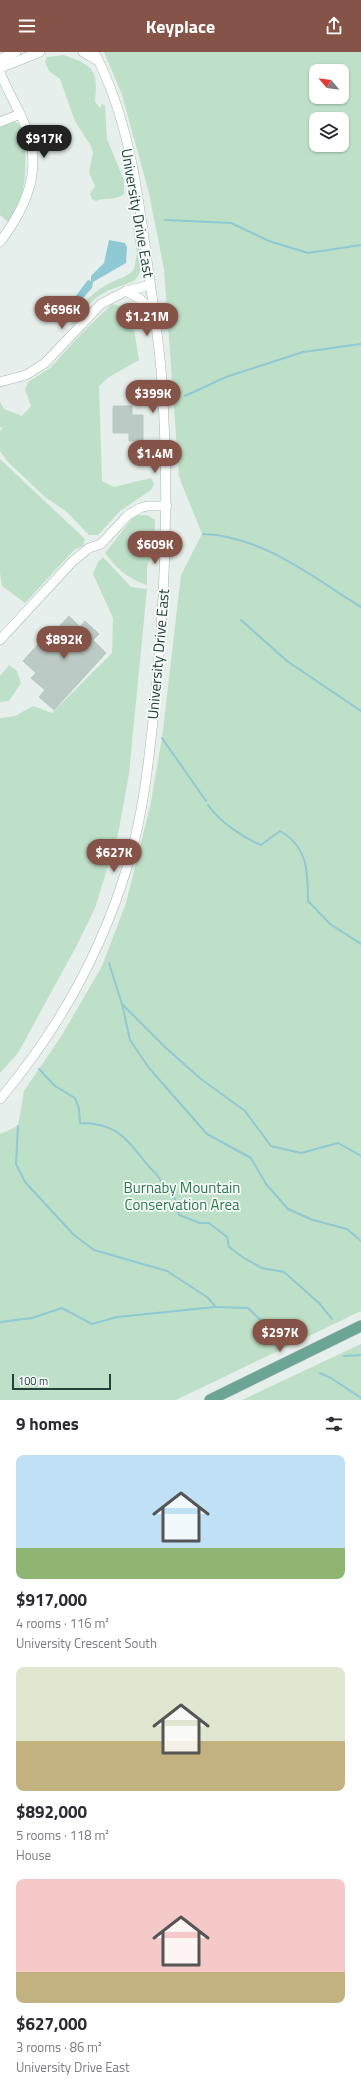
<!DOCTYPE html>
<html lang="en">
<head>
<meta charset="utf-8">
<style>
  :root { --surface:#fff; --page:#f7f7f7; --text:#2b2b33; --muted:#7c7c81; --accent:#855347 }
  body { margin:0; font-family:"Titillium Web",sans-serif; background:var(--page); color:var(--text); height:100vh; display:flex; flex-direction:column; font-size:15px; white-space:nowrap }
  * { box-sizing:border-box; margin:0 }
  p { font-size:13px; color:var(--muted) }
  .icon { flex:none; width:22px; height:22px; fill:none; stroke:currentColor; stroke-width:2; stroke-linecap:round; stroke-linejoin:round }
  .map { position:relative; height:1348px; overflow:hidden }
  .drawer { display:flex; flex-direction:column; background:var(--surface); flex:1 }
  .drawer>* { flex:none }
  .needle { width:26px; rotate:299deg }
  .fabs { position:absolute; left:309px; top:12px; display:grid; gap:8px }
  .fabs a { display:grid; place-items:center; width:40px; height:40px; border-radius:8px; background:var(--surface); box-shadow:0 1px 3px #0004; font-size:20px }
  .scale { position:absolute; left:12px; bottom:10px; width:99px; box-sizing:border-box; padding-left:4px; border:2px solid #24423a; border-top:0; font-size:11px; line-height:14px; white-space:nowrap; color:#24423a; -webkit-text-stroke:3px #f7fbf9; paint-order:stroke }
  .price { position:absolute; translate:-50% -34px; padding:0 9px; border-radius:14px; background:var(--accent); color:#fff; font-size:13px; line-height:26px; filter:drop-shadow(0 1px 2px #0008) }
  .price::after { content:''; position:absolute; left:50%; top:24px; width:12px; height:9px; margin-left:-6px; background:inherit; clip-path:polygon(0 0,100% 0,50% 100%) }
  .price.on { background:#222; color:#fff }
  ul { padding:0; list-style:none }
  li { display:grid; align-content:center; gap:8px; height:212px; padding:0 16px }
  li span { display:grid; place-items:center; height:124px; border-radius:8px; color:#555 }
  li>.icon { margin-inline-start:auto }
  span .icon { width:72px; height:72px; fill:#fffc; stroke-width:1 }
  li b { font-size:17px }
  h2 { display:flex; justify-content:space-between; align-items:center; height:48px; padding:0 16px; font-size:17px }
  header { display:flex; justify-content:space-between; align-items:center; height:52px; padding:0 16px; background:var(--accent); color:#fff; font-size:18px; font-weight:700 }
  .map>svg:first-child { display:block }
  .green { fill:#bfe0c8; fill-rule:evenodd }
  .water { fill:#8ec9d4 }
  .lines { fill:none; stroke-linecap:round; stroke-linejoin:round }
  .stream { stroke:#8ec9d4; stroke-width:2 }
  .building { fill:#bbcac4; stroke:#b8c9c2 }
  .minor-casing { stroke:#a8b8b2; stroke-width:10 }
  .major-casing { stroke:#c2cac8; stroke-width:12 }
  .minor { stroke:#fff; stroke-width:9 }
  .major { stroke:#6aa596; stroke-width:11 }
  .labels { text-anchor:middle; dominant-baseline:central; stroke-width:3.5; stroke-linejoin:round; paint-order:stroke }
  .street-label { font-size:15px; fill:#24423a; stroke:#f7fbf9 }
  .park-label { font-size:15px; fill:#2d7a4b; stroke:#f7fbf9 }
</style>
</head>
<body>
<header><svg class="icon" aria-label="menu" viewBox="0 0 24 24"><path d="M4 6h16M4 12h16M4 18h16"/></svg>Keyplace<svg class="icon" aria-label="share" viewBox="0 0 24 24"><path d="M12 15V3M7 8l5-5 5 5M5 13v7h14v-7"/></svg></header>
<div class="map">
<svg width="361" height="1348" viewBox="0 0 361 1348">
  <rect width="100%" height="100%" fill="#e6efeb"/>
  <g class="green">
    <path d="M104 0H361V1259L176 1348H0V1082L18 1074 24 1039 62 983 102 914 126 851 150 755 162 686 181 523 202 482 179 425 164 217 149 141 122 43ZM316 19H342V45H316ZM316 67H342V93H316Z"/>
    <path d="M64 3C94 14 98 17 95 50L100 56 102 52 105 54 107 87 124 128V142C115 149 105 145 96 149L92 147 90 142 95 134 89 120 93 101 91 94 75 69 60 27 49 19 45 10 47 5Z"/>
    <path d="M12 69 19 72C21 80 25 90 25 99 27 120 24 154 8 170L0 163V75Z"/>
    <path d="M133 176H135C137 191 149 223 131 230 121 234 110 237 100 243 88 250 81 264 71 274 78 253 94 238 114 229 121 226 128 224 134 218L137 201Z"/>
    <polygon points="112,252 128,255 133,271 139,308 109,325 99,334 102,429 114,435 151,426 154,432 151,438 120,459 98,483 89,483 67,460 45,445 8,410 0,399 0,379 3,375 0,375 0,350 4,357 22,364 31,354 25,337 28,330 50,316 81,282"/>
    <polygon points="0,407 85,487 83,494 75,497 25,551 2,534 0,521"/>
    <path d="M135 463H147L155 468 154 497 147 515V533C129 528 115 515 105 501Z"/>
    <polygon points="103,505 131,535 147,537 129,722 118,782 95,856 77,893 18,1001 0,1021 0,666 15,664 33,654 52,661 112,601 113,566 93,522 98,510"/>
    <polygon points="9,613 17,619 21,631 9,649 0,650 0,624"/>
    <polygon points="361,1292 361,1348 242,1348"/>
  </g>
  <polygon class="water" points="109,188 125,191 127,195 126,211 93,230 92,236 78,252 67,271 64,263 65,258 88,228 91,229 91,224 104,211"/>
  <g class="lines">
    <g class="stream">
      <polyline points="165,168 231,171 269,189 308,201 361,193"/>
      <polyline points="185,344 226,325 303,300 361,292"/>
      <path d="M203 482C263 484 312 525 361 555"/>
      <polyline points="241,568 287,609 361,659"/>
      <polyline points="162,686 206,749"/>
      <path d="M208 753C220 770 242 785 261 793L280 779C308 795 308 820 308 849L330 872 361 892"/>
      <polyline points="109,911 122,952 130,988 149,1016 207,1082 251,1106 266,1132 288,1157 313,1168 347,1177 361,1189"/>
      <polyline points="123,953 166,996 201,1027 245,1059 271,1094 301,1101 338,1091 361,1104"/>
      <path d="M39 1017 55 1034 75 1046 79 1057 80 1071C116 1071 125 1085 146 1111 155 1122 159 1122 164 1136L173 1140 179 1163 200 1171H209L227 1185 229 1195 244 1206 262 1216 284 1220 319 1251 332 1267"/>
      <polyline points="18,1074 16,1112 25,1130 74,1183 94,1198 167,1219 207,1245 216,1255 248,1256 272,1279 288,1288"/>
      <polyline points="0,1270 32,1266 62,1256 92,1272 117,1265 215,1255"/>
      <polyline points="344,1304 361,1303"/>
      <polyline points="320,1321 331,1326 361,1346"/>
    </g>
  </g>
  <g class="building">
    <polygon points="113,354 132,354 132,363 143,363 143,389 129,389 129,381 113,381"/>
    <polygon points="69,564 80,575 85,569 99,582 93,588 106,601 54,658 39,645 45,638 31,626 36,621 23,609 50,579 53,581"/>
  </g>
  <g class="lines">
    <defs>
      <g id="minor">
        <polyline points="83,0 98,9"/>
        <polyline points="0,7 16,0"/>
        <polyline points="0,16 40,0"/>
        <path d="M0 20C8 41 21 60 28 81 42 122 24 158 0 190"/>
        <polyline points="0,70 20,62"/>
        <polyline points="126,239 140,247 154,260"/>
        <polyline points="0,330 26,323 45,311 101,252 126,239 151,233"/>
        <polyline points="0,588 73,509 89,496 101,492 128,463 140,456 147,454 167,454"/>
        <path d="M0 1047C59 977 102 900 128 812 145 757 150 697 156 639 166 535 169 436 162 332 160 295 154 259 149 223 139 148 130 67 94 0"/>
      </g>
      <polyline id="major" points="210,1348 361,1274"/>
    </defs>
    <use href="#minor" class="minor-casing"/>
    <use href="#major" class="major-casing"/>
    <use href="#minor" class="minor"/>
    <use href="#major" class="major"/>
  </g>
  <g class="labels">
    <g class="street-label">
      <text transform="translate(138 161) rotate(80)">University Drive East</text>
      <text transform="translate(158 602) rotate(-85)">University Drive East</text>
    </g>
    <g class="park-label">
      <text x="182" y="1135">Burnaby Mountain<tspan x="182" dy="17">Conservation Area</tspan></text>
    </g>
  </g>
</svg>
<div class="fabs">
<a><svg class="needle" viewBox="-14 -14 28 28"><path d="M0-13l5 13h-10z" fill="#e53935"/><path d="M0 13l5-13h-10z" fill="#7c7c81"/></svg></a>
<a><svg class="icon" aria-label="layers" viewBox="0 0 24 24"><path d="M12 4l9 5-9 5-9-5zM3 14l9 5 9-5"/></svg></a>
</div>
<div class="scale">100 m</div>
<b class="price on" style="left:44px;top:107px">$917K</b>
<b class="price" style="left:62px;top:278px">$696K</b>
<b class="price" style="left:147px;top:285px">$1.21M</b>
<b class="price" style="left:153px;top:362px">$399K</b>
<b class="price" style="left:155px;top:422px">$1.4M</b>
<b class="price" style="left:155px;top:513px">$609K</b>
<b class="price" style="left:64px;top:608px">$892K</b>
<b class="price" style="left:114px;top:821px">$627K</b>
<b class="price" style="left:280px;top:1301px">$297K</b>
</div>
<section class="drawer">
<h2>9 homes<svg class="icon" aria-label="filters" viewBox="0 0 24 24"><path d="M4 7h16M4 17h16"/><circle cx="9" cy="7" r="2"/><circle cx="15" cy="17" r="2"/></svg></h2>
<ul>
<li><span style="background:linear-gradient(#bfe0f5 75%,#8fb573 0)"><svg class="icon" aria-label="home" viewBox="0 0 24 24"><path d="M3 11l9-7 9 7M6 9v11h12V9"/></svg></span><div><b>$917,000</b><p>4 rooms · 116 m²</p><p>University Crescent South</p></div></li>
<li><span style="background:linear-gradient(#dfe7d0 60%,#c2b280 0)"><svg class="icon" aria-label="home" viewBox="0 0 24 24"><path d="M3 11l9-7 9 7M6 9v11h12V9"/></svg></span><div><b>$892,000</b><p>5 rooms · 118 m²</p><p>House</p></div></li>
<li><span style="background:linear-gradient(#f6c9c9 75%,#c2b280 0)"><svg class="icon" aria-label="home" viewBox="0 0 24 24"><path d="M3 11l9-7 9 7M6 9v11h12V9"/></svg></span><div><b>$627,000</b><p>3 rooms · 86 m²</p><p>University Drive East</p></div></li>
</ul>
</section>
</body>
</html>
